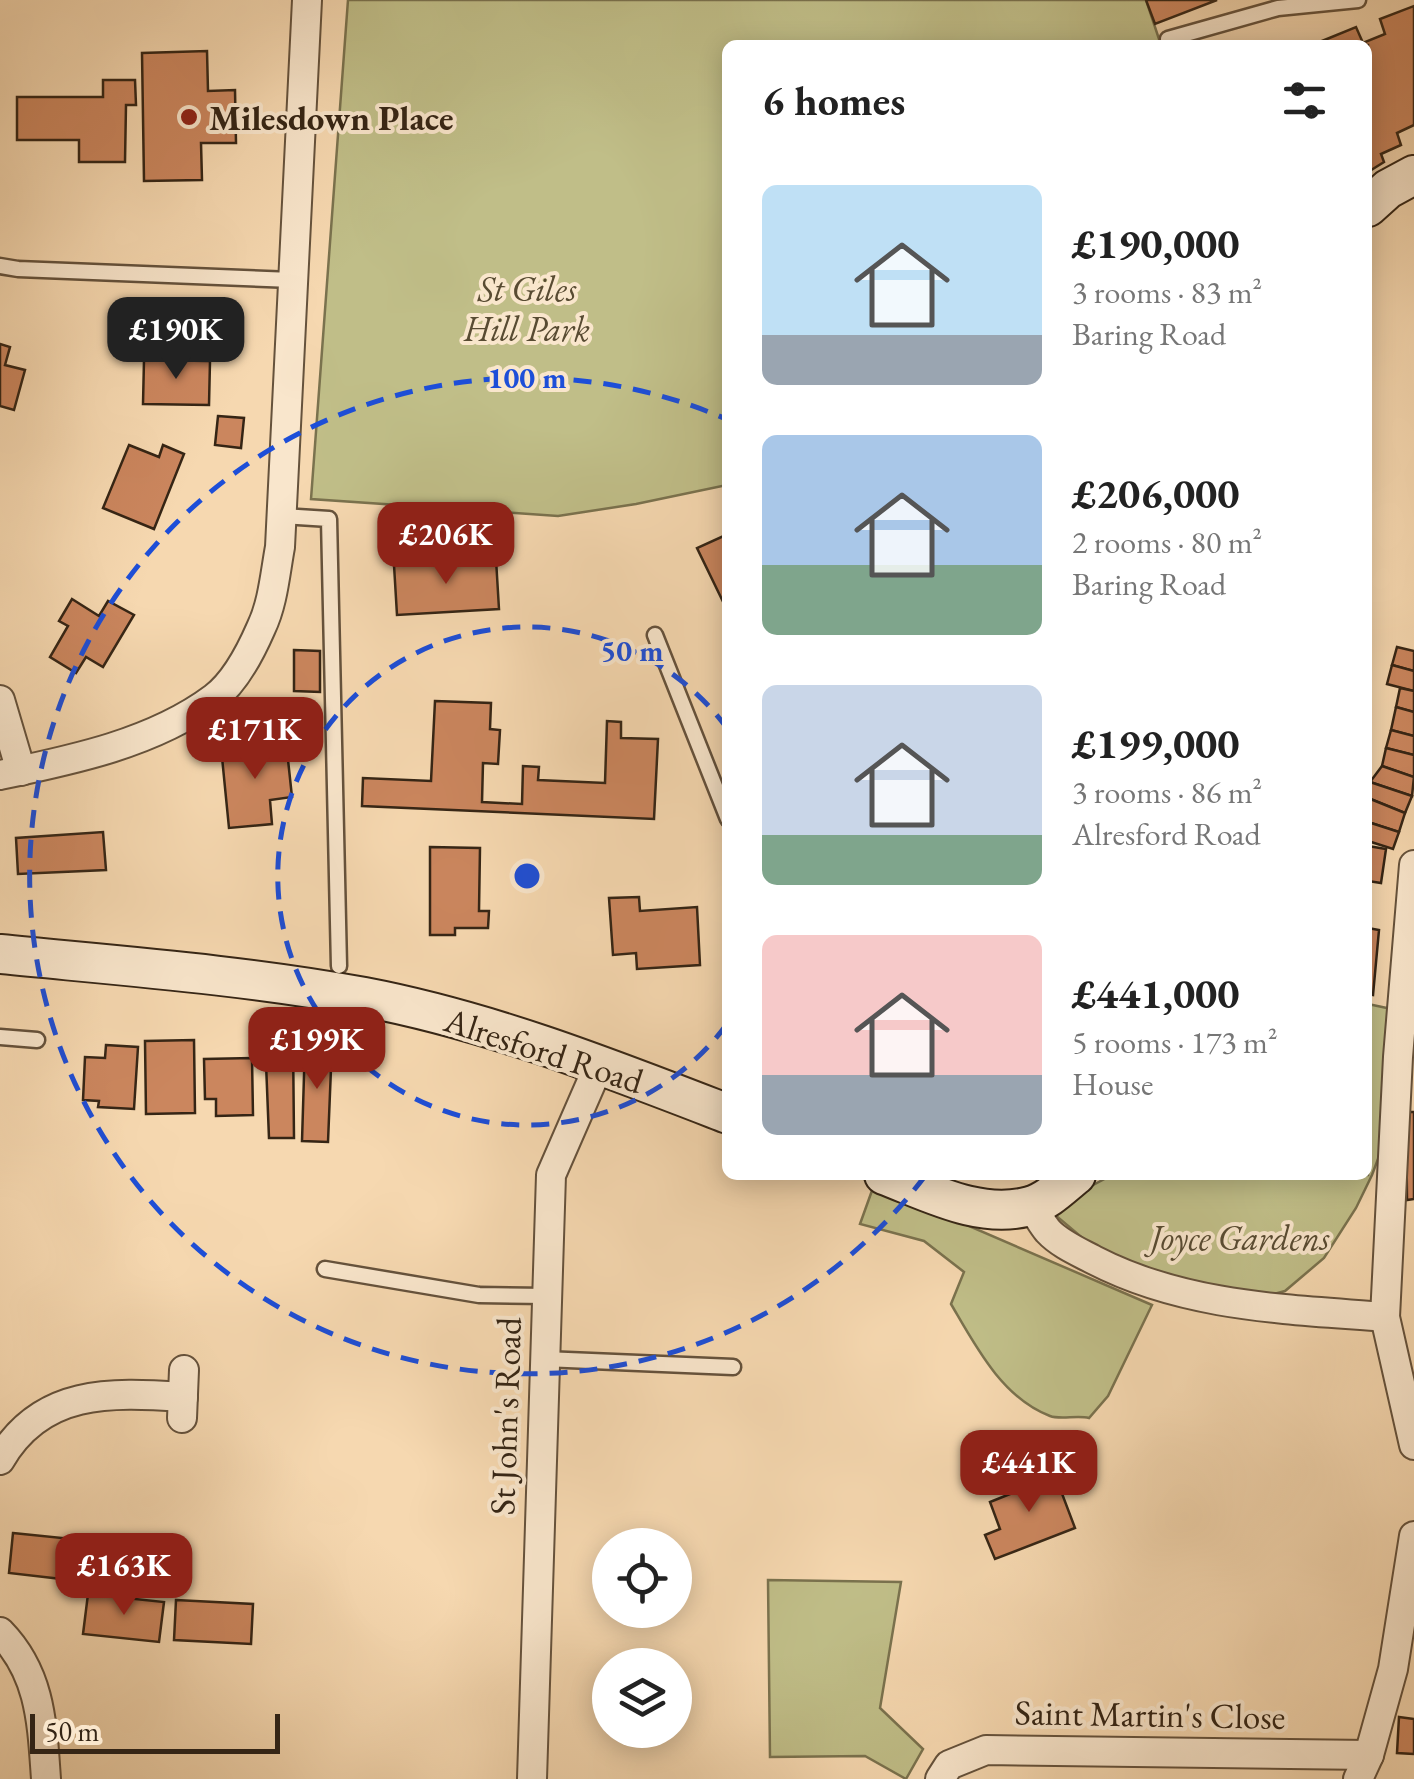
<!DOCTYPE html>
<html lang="en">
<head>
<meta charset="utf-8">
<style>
  :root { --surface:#fff; --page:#f6f6f6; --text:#222; --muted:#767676; --accent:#8f2418 }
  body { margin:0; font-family:"EB Garamond",serif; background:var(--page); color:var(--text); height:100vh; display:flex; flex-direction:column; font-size:38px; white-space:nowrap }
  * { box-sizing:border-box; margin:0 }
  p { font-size:32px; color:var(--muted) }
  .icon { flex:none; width:55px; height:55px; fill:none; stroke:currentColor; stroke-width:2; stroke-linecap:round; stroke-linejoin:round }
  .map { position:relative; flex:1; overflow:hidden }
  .drawer { position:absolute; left:722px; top:40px; width:650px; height:1140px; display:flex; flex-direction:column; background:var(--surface); border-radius:15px; box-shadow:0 5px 25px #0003 }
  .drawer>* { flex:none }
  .tools { position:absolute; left:592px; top:1528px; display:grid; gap:20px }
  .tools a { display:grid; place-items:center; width:100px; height:100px; border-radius:50%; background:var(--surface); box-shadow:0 5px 25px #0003; font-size:50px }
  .scale { position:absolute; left:30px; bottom:25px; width:250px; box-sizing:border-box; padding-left:10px; border:5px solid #352515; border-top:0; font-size:28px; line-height:35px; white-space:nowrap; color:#352515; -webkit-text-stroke:8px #f9e6cc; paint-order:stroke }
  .price { position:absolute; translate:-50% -85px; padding:0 22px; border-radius:20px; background:var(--accent); color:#fff; font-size:32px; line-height:65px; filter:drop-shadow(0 2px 5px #0008) }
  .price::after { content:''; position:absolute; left:50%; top:60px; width:30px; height:22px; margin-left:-15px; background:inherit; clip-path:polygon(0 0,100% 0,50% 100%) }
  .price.current { background:#222; color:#fff }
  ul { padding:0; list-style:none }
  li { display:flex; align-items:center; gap:30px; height:250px; padding:0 40px }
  li span { display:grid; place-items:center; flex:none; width:280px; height:200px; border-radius:15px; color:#555 }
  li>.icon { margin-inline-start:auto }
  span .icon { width:120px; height:120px; fill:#fffc; stroke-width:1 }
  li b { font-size:42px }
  h2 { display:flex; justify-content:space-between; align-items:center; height:120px; padding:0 40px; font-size:42px }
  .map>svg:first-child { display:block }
  .green { fill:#c0be88; stroke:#7a724e; stroke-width:2.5 }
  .building { fill:#cb865e; stroke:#352515; stroke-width:2.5 }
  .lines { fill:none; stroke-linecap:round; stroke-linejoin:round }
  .service-casing { stroke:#65523c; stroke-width:19 }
  .minor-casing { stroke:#65523c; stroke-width:32 }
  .secondary-casing { stroke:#352515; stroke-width:42 }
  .service { stroke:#f9e6cc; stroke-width:14 }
  .minor { stroke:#f9e6cc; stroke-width:28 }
  .secondary { stroke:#f9e6cc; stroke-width:38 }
  .ring { fill:none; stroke:#1d4ed8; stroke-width:5; stroke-dasharray:18 12 }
  .poi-dot { fill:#8f2418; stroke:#f9e6cc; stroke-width:4 }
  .labels { text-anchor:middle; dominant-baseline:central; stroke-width:8; stroke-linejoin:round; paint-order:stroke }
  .poi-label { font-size:35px; font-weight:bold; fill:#352515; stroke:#f9e6cc; text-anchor:start }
  .park-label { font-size:35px; font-style:italic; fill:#584b32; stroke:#f9e6cc }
  .street-label { font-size:35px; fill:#352515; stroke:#f9e6cc }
  .centre { fill:#1d4ed8; stroke:#f9e6cc; stroke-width:5 }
  .ring-label { font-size:30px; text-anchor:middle; font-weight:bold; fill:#1d4ed8; stroke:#f9e6cc; stroke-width:8; stroke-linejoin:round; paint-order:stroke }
</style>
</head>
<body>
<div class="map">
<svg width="1414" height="1779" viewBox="0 0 1414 1779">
  <rect width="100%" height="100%" fill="#f6d8b0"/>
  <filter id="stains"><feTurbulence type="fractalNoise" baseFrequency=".002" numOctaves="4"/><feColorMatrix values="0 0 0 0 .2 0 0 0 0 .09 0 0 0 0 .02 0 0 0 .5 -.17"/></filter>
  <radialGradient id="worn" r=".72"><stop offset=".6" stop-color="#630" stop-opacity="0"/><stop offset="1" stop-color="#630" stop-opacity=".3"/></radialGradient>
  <g class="green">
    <polygon points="348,0 1146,0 1161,45 728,45 727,485 636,504 558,516 311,499"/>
    <polygon points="1368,1004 1401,1011 1384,1143 1372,1175 1356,1208 1324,1258 1285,1291 1245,1302 1111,1262 1048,1209 1112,1175 1368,1175"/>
    <path d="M874 1185 1152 1305 1108 1396 1089 1418C1077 1415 1060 1420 1050 1416 1002 1398 975 1345 951 1304L964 1272 924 1241 860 1224Z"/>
    <polygon points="768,1580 901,1582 880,1708 923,1749 906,1779 865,1756 770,1757"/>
  </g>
  <g class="building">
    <polygon points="1146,0 1217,0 1155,24"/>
    <polygon points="1414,6 1414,125 1397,133 1401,145 1381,154 1384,162 1368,172 1368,45 1324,45 1322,41 1356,27 1363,43 1385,34 1380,19"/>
    <polygon points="207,51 208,91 235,90 236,143 201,143 202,180 144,181 142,53"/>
    <polygon points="103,80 135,80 136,105 126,105 125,162 79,162 79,140 17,140 17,97 103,97"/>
    <polygon points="0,344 10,347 5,365 25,370 14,410 0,406"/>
    <polygon points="144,360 210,361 209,405 143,404"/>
    <polygon points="218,416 244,418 241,448 215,445"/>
    <polygon points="129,445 159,457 163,445 184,454 154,529 103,508"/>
    <polygon points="728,534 728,612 697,548"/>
    <polygon points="496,559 499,609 397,615 394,565"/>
    <polygon points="72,599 99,616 108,601 134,615 103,667 86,657 76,673 50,657 68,626 59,621"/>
    <polygon points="1397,647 1414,651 1414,671 1392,665"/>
    <polygon points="294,650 320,651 320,692 294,691"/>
    <polygon points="1392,665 1414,671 1414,691 1387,684"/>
    <polygon points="1400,688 1414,691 1414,712 1396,707"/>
    <polygon points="435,701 491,703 490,729 500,730 498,764 483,763 482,802 522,804 523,766 539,767 538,780 605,783 607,721 621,722 621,738 658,739 654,819 362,806 363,778 431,781"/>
    <polygon points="1396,707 1414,712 1414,736 1391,730"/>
    <polygon points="1391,730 1414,736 1414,755 1386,748"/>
    <polygon points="286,741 292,797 270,800 272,824 229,828 221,747"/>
    <polygon points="1386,748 1414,755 1414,777 1382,766"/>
    <polygon points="1382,766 1414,777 1412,796 1370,782"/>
    <polygon points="1370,782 1412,796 1405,813 1368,798"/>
    <polygon points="1368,798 1405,813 1399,832 1368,822"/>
    <polygon points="1368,822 1399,832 1393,849 1368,841"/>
    <polygon points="103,832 106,870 18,874 16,838"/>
    <polygon points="1368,846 1386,849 1381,883 1368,881"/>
    <polygon points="430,847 480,848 479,911 489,911 488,928 455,928 455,935 430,935"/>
    <polygon points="639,897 640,911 697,907 700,965 637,969 636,953 613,955 609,898"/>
    <polygon points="1368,928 1379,930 1373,995 1368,994"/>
    <polygon points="265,1038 293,1038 294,1138 269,1138"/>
    <polygon points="194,1040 195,1113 146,1114 145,1041"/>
    <polygon points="305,1043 332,1044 328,1142 302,1141"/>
    <polygon points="106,1045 138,1047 134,1109 98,1107 99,1101 83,1100 85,1057 105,1058"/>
    <polygon points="252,1058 253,1115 216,1116 216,1099 205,1099 204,1059"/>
    <polygon points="1406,1112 1414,1112 1414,1199 1407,1200"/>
    <polygon points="1029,1473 1033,1483 1055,1475 1075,1528 995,1559 985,1535 1000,1529 990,1502 1010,1494 1005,1482"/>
    <polygon points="13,1533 92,1541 88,1582 9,1573"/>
    <polygon points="88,1594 164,1602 159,1642 83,1634"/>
    <polygon points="176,1600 253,1604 251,1644 174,1640"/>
    <polygon points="1399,1717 1414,1719 1414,1754 1397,1753"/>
  </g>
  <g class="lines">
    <defs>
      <g id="service">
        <polyline points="1168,39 1278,8 1358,0"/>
        <polyline points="0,266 18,269 292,280"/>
        <polyline points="282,516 329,519 339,966"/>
        <polyline points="655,635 728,819"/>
        <polyline points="0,1037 37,1040"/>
        <polyline points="325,1269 479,1295 546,1296"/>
        <polyline points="544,1359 733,1367"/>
      </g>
      <g id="minor">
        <polyline points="0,700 21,771"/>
        <path d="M0 775C72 760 154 743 214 698 234 683 251 651 261 628 273 603 275 574 280 547L307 0"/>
        <polyline points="1414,865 1398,1057 1385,1317 1414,1445"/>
        <path d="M1031 1206C1037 1214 1042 1224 1048 1231 1060 1244 1079 1252 1094 1260 1185 1307 1285 1309 1385 1317"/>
        <polyline points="182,1418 184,1370"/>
        <path d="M0 1460C41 1389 110 1392 183 1397"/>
        <path d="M0 1632C41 1674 42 1723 46 1779"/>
        <polyline points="532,1779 551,1175 599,1065"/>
        <polyline points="940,1779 949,1765 986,1750 1369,1755"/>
        <polyline points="1358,1779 1369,1755 1393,1669 1414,1536"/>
      </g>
      <g id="secondary">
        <polyline points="1368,207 1388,189 1414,175"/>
        <path d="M0 954C122 966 244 975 364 997 490 1021 609 1068 728 1114"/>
        <path d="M884 1175C929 1192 980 1220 1030 1206 1048 1201 1062 1186 1076 1175"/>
      </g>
    </defs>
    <use href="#service" class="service-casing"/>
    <use href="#minor" class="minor-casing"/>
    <use href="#secondary" class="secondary-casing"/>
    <use href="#service" class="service"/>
    <use href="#minor" class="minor"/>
    <use href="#secondary" class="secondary"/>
  </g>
  <g class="ring">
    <path d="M727 1024A249 249 0 1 1 727 728"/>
    <path d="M925 1176A498 498 0 1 1 726 419"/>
  </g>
  <circle class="poi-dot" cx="189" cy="117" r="10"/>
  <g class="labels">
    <g class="poi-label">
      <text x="209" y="117">Milesdown Place</text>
    </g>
    <g class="park-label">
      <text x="527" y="288">St Giles<tspan x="527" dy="40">Hill Park</tspan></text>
      <text x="1240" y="1237">Joyce Gardens</text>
    </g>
    <g class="street-label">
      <text transform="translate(544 1050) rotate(18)">Alresford Road</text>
      <text transform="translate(505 1416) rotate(-88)">St John's Road</text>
      <text transform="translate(1150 1714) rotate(1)">Saint Martin's Close</text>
    </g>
  </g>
  <circle cx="527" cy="876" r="15" class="centre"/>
  <g class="ring-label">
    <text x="527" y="388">100 m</text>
    <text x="632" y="661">50 m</text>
  </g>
  <rect width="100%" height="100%" filter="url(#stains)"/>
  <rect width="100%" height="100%" fill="url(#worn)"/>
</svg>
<div class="tools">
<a><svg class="icon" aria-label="locate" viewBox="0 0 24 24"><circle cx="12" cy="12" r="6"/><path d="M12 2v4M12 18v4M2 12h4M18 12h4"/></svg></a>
<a><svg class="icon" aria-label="layers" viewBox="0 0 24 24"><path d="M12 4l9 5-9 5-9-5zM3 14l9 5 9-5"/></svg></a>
</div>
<div class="scale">50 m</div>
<b class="price current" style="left:176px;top:382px">£190K</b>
<b class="price" style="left:446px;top:587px">£206K</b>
<b class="price" style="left:255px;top:782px">£171K</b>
<b class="price" style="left:317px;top:1092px">£199K</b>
<b class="price" style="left:1029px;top:1515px">£441K</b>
<b class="price" style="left:124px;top:1618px">£163K</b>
<section class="drawer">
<h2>6 homes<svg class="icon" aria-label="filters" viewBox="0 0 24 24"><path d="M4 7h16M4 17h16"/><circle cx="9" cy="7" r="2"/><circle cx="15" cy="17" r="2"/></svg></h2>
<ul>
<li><span style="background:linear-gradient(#bfe0f5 75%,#9aa5b1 0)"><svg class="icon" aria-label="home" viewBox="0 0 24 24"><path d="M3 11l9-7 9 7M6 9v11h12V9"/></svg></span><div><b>£190,000</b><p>3 rooms · 83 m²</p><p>Baring Road</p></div></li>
<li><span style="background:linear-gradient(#a9c7e8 65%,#7fa58c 0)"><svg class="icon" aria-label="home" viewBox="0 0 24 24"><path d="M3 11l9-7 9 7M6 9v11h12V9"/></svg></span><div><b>£206,000</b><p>2 rooms · 80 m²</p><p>Baring Road</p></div></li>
<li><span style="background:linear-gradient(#c9d6e8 75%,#7fa58c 0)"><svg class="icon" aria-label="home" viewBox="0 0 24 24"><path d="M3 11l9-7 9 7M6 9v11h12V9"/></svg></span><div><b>£199,000</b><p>3 rooms · 86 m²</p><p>Alresford Road</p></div></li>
<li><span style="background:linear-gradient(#f6c9c9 70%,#9aa5b1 0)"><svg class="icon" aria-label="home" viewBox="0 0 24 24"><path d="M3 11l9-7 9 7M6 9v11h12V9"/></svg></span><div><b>£441,000</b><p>5 rooms · 173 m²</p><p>House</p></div></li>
</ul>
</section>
</div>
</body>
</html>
